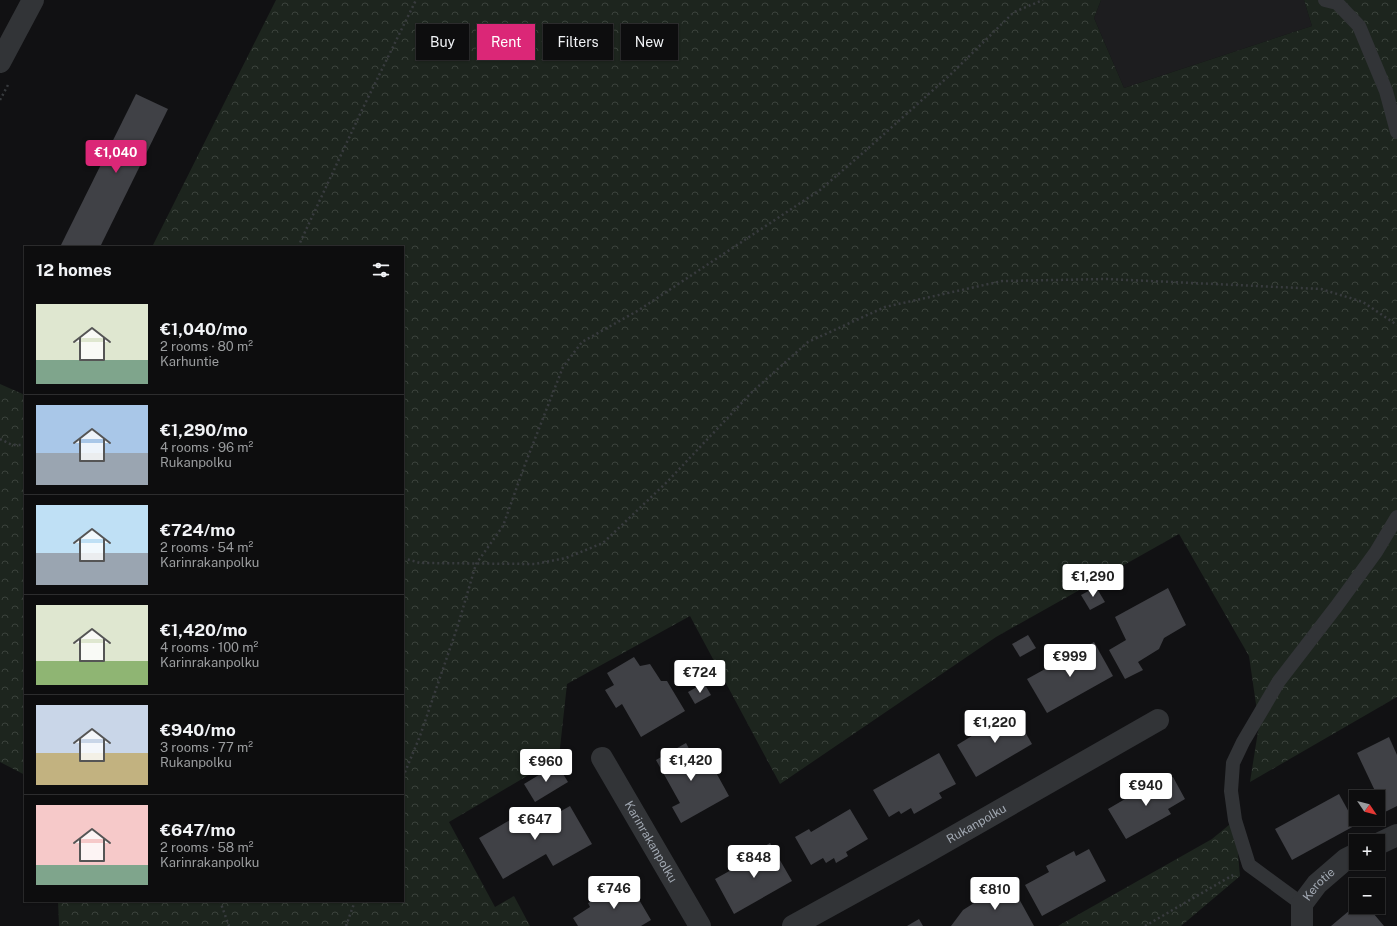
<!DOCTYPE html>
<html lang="en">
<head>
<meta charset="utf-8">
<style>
  :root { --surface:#0d0d0e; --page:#1b1b1c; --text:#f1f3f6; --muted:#9a9c9e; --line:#2d2d2e; --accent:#db2777 }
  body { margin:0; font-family:"Public Sans",sans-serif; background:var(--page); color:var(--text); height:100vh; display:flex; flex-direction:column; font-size:15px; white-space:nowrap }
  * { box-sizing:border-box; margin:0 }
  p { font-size:13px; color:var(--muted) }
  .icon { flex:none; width:22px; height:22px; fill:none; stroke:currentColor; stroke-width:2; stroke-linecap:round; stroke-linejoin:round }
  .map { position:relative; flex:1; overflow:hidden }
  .panel { position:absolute; left:24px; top:246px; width:380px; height:656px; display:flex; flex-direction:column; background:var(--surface); border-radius:0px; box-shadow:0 1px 3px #0004,0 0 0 1px var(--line) }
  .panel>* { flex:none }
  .guide { position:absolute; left:416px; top:24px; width:380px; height:36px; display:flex; gap:8px }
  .needle { width:26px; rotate:125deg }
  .fabs { position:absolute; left:1349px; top:790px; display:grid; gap:8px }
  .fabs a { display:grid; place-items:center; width:36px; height:36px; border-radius:0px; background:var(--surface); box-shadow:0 1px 3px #0004,0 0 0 1px var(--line); font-size:20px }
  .price { position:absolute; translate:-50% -34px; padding:0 9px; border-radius:4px; background:#fff; color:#222; font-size:13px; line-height:26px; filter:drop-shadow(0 1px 2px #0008) }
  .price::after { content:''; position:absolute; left:50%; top:24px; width:12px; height:9px; margin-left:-6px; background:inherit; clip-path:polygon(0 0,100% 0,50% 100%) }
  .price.selected { background:var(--accent); color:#fff }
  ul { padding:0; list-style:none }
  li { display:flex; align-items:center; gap:12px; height:100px; padding:0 12px }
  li+li { border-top:1px solid var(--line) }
  li span { display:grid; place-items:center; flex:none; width:112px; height:80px; border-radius:0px; color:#555 }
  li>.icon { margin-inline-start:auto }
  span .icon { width:48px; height:48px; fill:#fffc; stroke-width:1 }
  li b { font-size:17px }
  h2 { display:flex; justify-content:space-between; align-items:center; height:48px; padding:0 12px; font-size:17px }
  .tag { padding:0 14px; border-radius:0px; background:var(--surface); box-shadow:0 1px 3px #0004,0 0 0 1px var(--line); font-size:14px; line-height:36px }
  .tag.selected { background:var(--accent); color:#fff }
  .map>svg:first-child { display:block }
  .built { fill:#1d1d1f }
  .forest { fill:url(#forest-crowns) }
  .building { fill:#404146 }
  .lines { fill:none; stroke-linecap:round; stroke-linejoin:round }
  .path { stroke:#383b3e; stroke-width:2.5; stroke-dasharray:2 3; stroke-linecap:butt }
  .lane { stroke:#323437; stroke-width:14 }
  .street { stroke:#323437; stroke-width:22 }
  .labels { text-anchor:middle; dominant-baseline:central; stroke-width:3; stroke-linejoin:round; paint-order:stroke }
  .street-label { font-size:12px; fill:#a2a9b3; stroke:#0c0c0d }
</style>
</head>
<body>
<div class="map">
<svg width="1397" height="926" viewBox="0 0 1397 926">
  <defs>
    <pattern id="forest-crowns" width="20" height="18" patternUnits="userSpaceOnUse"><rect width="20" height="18" fill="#1d251e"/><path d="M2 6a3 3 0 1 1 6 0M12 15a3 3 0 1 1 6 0" fill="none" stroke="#3b423c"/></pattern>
  </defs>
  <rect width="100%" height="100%" fill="#111113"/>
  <polygon class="built" points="1101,0 1304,0 1312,26 1124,88 1094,18"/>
  <g class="forest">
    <polygon points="276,0 1101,0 1094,18 1124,88 1312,26 1304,0 1397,0 1397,697 1250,782 1259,725 1249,656 1179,534 996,637 780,784 690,616 567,684 559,757 449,822 495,907 514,896 530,926 59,926 58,901 403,901 403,247 152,247"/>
    <polygon points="0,384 25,395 25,775 0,762"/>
    <polygon points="1235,820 1240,876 1181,926 1058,926 1212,839"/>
  </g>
  <g class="building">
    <polygon points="136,94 168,109 100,247 60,247"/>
    <polygon points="1096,587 1105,602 1090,610 1081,595"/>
    <polygon points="1168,588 1186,625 1164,638 1159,649 1138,662 1143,670 1125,679 1109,650 1126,640 1115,617"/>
    <polygon points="1028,635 1036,648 1020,657 1012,644"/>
    <polygon points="1094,642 1113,676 1047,713 1027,679"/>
    <polygon points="634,657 640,666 650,664 661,681 667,681 685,711 641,737 622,704 616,708 605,690 614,685 607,673"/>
    <polygon points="704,683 711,695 695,704 688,692"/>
    <polygon points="1013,711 1032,744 976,777 957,745"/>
    <polygon points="1389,737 1397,755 1397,806 1385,812 1357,753"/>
    <polygon points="686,743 697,764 708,758 729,796 681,823 672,807 680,803 656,760"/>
    <polygon points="939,753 956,784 939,793 942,798 914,814 911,808 901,814 899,811 889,817 873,790"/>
    <polygon points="557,764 568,782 535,802 524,784"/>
    <polygon points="1173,777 1185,799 1168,809 1171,814 1126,839 1108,809 1149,785 1152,789"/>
    <polygon points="1339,794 1356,825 1292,860 1275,829"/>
    <polygon points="570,806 592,844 553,866 546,854 503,879 479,838 529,809 538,824"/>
    <polygon points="850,809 868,839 846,852 848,856 836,863 834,858 826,863 823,858 811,865 795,837 809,829 811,832"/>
    <polygon points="770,843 792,881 734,914 715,879 751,859 751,854"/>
    <polygon points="1089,849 1106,881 1042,916 1025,885 1049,872 1046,866 1074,851 1076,856"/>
    <polygon points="1004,884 1012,898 1018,897 1034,926 951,926 963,910"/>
    <polygon points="617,886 621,892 631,886 651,920 641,926 578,926 573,918 590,907 588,903"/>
    <polygon points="1356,905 1356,907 1368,907 1384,926 1331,926"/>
    <polygon points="919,919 923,926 907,926"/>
  </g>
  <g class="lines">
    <g class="path">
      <polyline points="0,100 9,83"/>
      <polyline points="298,247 361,112 416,0"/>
      <polyline points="0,439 12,445 25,445"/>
      <polyline points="403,558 420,563 535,564 566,558 603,543 667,482 752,392 808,342 885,307 1002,281 1107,279 1321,289 1363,302 1397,325"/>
      <polyline points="403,777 420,736 458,625 476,564 503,526 524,467 563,367 582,342 639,310 820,190 864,152 950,75 1014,12 1043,0"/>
      <polyline points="220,901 229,926"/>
      <polyline points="346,926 355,901"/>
      <polyline points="1145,926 1233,875"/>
    </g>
    <g class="lane">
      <polyline points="1325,0 1337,3 1359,26 1386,91 1397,132"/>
      <polyline points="1302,904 1249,865 1235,820 1231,791 1233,763 1243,742 1279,681 1336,607 1376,552 1397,517"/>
    </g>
    <g class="street">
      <polyline points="0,62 33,0"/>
      <path id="s1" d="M602 758 700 926"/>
      <polyline points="1378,844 1397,835"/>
      <path id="s2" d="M793 926 920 856 1158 720"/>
      <path id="s3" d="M1302 926V904L1317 884 1346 859 1356 854"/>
    </g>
  </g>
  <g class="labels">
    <g class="street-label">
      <text stroke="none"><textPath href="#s2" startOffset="210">Rukanpolku</textPath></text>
      <text stroke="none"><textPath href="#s1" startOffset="97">Karinrakanpolku</textPath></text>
      <text stroke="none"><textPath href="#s3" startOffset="48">Kerotie</textPath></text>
    </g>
  </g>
</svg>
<div class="fabs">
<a><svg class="needle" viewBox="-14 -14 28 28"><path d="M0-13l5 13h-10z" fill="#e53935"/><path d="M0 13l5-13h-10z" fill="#9a9c9e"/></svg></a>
<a>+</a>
<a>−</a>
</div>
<b class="price selected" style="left:116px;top:174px">€1,040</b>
<b class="price" style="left:1093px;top:598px">€1,290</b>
<b class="price" style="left:1070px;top:678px">€999</b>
<b class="price" style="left:700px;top:694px">€724</b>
<b class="price" style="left:995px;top:744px">€1,220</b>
<b class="price" style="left:691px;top:782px">€1,420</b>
<b class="price" style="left:546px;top:783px">€960</b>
<b class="price" style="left:1146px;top:807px">€940</b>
<b class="price" style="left:535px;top:841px">€647</b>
<b class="price" style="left:754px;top:879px">€848</b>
<b class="price" style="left:614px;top:910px">€746</b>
<b class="price" style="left:995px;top:911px">€810</b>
<div class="guide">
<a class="tag">Buy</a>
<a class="tag selected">Rent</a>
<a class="tag">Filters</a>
<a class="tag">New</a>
</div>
<section class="panel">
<h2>12 homes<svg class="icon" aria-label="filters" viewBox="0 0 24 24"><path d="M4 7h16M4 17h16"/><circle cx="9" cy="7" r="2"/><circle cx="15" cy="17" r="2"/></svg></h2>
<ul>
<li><span style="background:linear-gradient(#dfe7d0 70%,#7fa58c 0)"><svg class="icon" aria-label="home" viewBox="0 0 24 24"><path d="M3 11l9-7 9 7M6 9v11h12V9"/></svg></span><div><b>€1,040/mo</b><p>2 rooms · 80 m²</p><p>Karhuntie</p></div></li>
<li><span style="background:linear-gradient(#a9c7e8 60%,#9aa5b1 0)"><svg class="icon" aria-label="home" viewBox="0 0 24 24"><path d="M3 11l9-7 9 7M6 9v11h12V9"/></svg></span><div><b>€1,290/mo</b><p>4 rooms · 96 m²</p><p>Rukanpolku</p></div></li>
<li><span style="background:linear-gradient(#bfe0f5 60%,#9aa5b1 0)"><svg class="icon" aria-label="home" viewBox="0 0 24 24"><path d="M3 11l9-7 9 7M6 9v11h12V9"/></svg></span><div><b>€724/mo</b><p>2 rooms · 54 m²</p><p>Karinrakanpolku</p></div></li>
<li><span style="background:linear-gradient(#dfe7d0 70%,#8fb573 0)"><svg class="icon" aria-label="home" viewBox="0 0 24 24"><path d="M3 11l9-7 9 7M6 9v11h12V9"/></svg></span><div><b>€1,420/mo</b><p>4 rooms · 100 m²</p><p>Karinrakanpolku</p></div></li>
<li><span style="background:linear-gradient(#c9d6e8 60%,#c2b280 0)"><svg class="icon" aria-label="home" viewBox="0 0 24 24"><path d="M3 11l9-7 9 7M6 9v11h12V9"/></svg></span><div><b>€940/mo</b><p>3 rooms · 77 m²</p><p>Rukanpolku</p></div></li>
<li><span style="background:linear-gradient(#f6c9c9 75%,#7fa58c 0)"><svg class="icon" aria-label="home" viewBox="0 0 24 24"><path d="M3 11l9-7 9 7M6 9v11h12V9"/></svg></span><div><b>€647/mo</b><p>2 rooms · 58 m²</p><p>Karinrakanpolku</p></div></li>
</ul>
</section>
</div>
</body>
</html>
